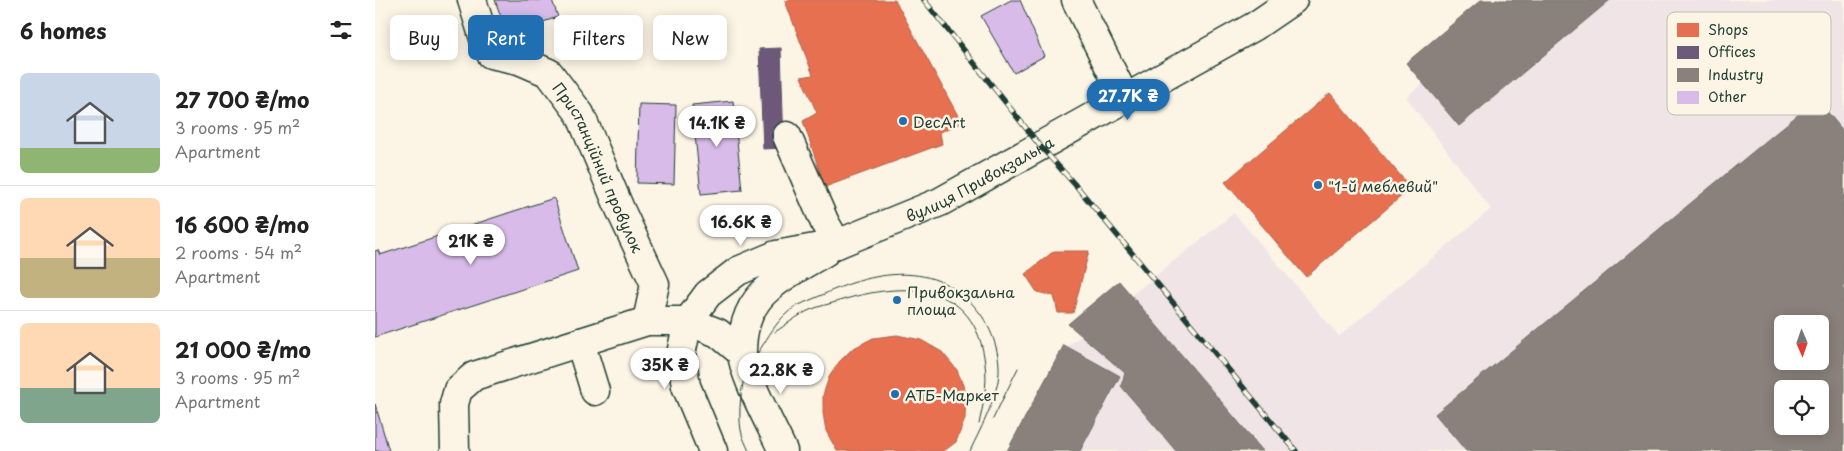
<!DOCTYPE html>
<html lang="en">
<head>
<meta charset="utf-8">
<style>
  :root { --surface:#fff; --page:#f2f2f2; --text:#222; --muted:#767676; --line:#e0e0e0; --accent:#1f6fb2 }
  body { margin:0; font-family:"Playpen Sans",sans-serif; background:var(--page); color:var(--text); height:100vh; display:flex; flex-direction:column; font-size:19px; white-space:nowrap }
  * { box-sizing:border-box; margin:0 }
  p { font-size:16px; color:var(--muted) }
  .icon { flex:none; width:28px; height:28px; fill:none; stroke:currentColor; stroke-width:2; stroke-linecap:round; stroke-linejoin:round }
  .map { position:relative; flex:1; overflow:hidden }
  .details { display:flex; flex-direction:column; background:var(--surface); width:375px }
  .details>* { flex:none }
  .banner { position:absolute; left:15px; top:15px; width:475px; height:45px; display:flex; gap:10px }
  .needle { width:32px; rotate:178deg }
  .controls { position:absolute; left:1399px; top:315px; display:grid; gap:10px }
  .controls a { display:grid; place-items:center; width:55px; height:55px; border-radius:8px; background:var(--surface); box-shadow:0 2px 12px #0003; font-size:25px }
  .price { position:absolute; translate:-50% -42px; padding:0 11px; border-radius:18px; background:#fff; color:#222; font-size:16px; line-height:32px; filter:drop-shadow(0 1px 2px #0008) }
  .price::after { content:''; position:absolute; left:50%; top:30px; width:15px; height:11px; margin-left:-8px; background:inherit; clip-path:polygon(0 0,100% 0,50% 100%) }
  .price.on { background:var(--accent); color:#fff }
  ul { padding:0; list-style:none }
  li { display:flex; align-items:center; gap:15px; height:125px; padding:0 20px }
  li+li { border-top:1px solid var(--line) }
  li span { display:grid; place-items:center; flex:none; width:140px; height:100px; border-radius:8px; color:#555 }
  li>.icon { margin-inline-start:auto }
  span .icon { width:60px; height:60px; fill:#fffc; stroke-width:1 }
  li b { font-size:21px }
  h2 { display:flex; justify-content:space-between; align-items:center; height:60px; padding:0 20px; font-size:21px }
  .tag { padding:0 18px; border-radius:8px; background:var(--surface); box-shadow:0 2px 12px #0003; font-size:18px; line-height:45px }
  .tag.on { background:var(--accent); color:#fff }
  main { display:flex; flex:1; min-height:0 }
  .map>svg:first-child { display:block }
  .built { fill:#f1e4e6; fill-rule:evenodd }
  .shops { fill:#e76f51; stroke:#ab6048 }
  .offices { fill:#6d597a; stroke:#565165 }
  .industry { fill:#8a817c; stroke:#6a6d66; fill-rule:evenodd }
  .building { fill:#d8bbe9; stroke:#1f3d34 }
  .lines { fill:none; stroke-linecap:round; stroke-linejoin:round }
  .minor-casing { stroke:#1f3d34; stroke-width:31 }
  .major-casing { stroke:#1f3d34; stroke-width:31 }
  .minor { stroke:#fcf5e5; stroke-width:28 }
  .major { stroke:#fcf5e5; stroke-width:28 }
  .tram { stroke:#1f3d34; stroke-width:1 }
  .rail-casing { stroke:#1f3d34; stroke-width:5.5 }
  .rail { stroke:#fcf5e5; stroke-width:4; stroke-dasharray:11; stroke-linecap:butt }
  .poi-dot { fill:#1f6fb2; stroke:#fcf5e5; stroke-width:2 }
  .labels { text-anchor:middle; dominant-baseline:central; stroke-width:5; stroke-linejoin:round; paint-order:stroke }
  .poi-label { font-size:15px; fill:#1f3d34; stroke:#fcf5e5; text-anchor:start }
  .street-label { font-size:15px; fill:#1f3d34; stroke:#fcf5e5 }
  .key { fill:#fcf5e5; stroke:#babeb0; stroke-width:1 }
  .key-label { font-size:14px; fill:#1f3d34 }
</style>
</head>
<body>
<main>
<section class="details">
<h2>6 homes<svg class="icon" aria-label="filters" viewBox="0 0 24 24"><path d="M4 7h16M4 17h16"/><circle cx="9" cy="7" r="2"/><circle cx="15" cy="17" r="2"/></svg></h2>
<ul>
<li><span style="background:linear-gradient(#c9d6e8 75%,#8fb573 0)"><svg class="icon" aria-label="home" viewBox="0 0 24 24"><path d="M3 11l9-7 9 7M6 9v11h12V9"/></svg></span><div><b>27 700 ₴/mo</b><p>3 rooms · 95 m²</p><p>Apartment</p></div></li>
<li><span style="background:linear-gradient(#ffd9b3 60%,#c2b280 0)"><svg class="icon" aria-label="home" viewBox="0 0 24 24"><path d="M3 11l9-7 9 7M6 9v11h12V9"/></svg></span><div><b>16 600 ₴/mo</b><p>2 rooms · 54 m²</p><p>Apartment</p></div></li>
<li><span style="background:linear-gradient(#ffd9b3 65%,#7fa58c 0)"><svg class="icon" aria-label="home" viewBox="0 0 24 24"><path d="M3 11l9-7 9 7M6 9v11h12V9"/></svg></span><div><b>21 000 ₴/mo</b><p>3 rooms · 95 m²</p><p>Apartment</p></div></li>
</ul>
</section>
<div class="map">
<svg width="1469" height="451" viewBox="0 0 1469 451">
  <rect width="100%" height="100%" fill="#fcf5e5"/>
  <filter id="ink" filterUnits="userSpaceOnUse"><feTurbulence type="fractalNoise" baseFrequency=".02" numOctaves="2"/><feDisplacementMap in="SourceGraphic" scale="10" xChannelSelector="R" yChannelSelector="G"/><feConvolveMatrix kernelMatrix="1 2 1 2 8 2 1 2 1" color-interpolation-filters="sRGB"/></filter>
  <g filter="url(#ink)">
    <path class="built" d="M1147 0H1469V451H634L694 345 859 213 964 336 1116 209 1031 97ZM1408 324H1445V361H1408ZM1408 389H1445V426H1408Z"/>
    <g class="shops">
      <polygon points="413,0 520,0 587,123 565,132 567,144 450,187 428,121 442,113 426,77 438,75 410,1"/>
      <polygon points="955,93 1036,188 931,277 850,182"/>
      <polygon points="679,251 714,251 698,313 683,313 679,296 662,292 650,274"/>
      <polygon points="522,335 546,340 567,352 582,370 591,393 590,419 581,442 569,451 462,451 451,431 448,413 448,395 454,377 464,362 477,349 498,338"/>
    </g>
    <polygon class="offices" points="406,48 409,148 388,149 384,49"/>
    <g class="industry">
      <polygon points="1106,0 1235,0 1084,126 1031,63"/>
      <path d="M1442 99 1469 132V451H1091L1060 414ZM1408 324H1445V361H1408ZM1408 389H1445V426H1408Z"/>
      <polygon points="744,281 888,451 801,451 746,386 750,373 693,324"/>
      <polygon points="689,345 745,376 705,451 632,451"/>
    </g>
    <g class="building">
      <polygon points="120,0 177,0 183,17 132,34"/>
      <polygon points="636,0 645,0 669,56 639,73 606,16"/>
      <polygon points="358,101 367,190 326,194 317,105"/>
      <polygon points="264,104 301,105 299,184 262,183"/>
      <polygon points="179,198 203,271 0,337 0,251 3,250 5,255"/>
      <polygon points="0,404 10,437 14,451 0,451"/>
    </g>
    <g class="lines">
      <defs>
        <g id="minor">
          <path id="s1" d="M97 0 110 42 116 54 144 60 174 73 205 114 245 209 280 284 272 321"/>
          <polyline points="701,0 750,98"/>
          <polyline points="412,136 450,223 462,244"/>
          <polyline points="205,342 220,391"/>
          <polyline points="80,451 79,404 83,390 99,376 272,321 313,321 343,333 367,353"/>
        </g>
        <g id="major">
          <path id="s2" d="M338 451 311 386 306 354 313 321 333 294 363 271 401 255 462 244 565 202 880 26 918 0"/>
          <path d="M408 451C398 429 367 373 367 352 367 326 375 303 395 287 410 274 433 262 450 252"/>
        </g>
      </defs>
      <use href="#minor" class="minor-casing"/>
      <use href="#major" class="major-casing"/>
      <use href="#minor" class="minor"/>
      <use href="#major" class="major"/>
      <g class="tram">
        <path d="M400 332C411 325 423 315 435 310 444 306 455 304 464 301 528 281 601 280 610 364 613 385 608 405 604 424"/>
        <polyline points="618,419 643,368"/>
        <path d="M374 451C371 444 367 437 366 430 363 415 366 383 372 370 375 362 382 355 386 348 393 337 401 323 411 314 420 305 436 300 447 295 503 269 567 259 607 316 619 334 627 359 623 381 618 406 606 428 595 451"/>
      </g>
      <defs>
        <polyline id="rail" points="549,0 666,147 703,188 921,451"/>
      </defs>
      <use href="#rail" class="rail-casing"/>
      <use href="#rail" class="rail"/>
    </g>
  </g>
  <g class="poi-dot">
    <circle cx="528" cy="121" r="5"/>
    <circle cx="943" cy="185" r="5"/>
    <circle cx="522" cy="300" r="5"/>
    <circle cx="520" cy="394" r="5"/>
  </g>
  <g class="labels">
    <g class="poi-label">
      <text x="538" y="121">DecArt</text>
      <text x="953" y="185">"1-й меблевий"</text>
      <text x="532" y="291">Привокзальна<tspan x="532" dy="17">площа</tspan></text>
      <text x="530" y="394">АТБ-Маркет</text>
    </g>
    <g class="street-label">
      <text stroke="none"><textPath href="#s1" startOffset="226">Пристанційний провулок</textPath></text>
      <text stroke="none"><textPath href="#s2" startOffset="468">вулиця Привокзальна</textPath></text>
    </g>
  </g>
  <rect x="1292" y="12" width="164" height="103" rx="8" class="key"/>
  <rect x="1302" y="23" width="22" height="14" fill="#e76f51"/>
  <rect x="1302" y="46" width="22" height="13" fill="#6d597a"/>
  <rect x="1302" y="68" width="22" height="14" fill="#8a817c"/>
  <rect x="1302" y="91" width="22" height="13" fill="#d8bbe9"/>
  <g class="key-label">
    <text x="1333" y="35">Shops</text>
    <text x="1333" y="57">Offices</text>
    <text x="1333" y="80">Industry</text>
    <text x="1333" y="102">Other</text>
  </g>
</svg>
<div class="controls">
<a><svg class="needle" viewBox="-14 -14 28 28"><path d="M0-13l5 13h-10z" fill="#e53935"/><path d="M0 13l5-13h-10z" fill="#767676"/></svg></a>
<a><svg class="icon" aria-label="locate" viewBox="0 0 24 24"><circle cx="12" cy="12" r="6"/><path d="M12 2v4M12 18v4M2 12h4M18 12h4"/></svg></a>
</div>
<b class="price on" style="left:753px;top:121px">27.7K ₴</b>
<b class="price" style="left:342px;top:148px">14.1K ₴</b>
<b class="price" style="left:366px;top:247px">16.6K ₴</b>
<b class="price" style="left:96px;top:266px">21K ₴</b>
<b class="price" style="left:290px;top:390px">35K ₴</b>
<b class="price" style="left:406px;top:395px">22.8K ₴</b>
<div class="banner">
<a class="tag">Buy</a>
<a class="tag on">Rent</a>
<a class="tag">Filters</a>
<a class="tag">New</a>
</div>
</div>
</main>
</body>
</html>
